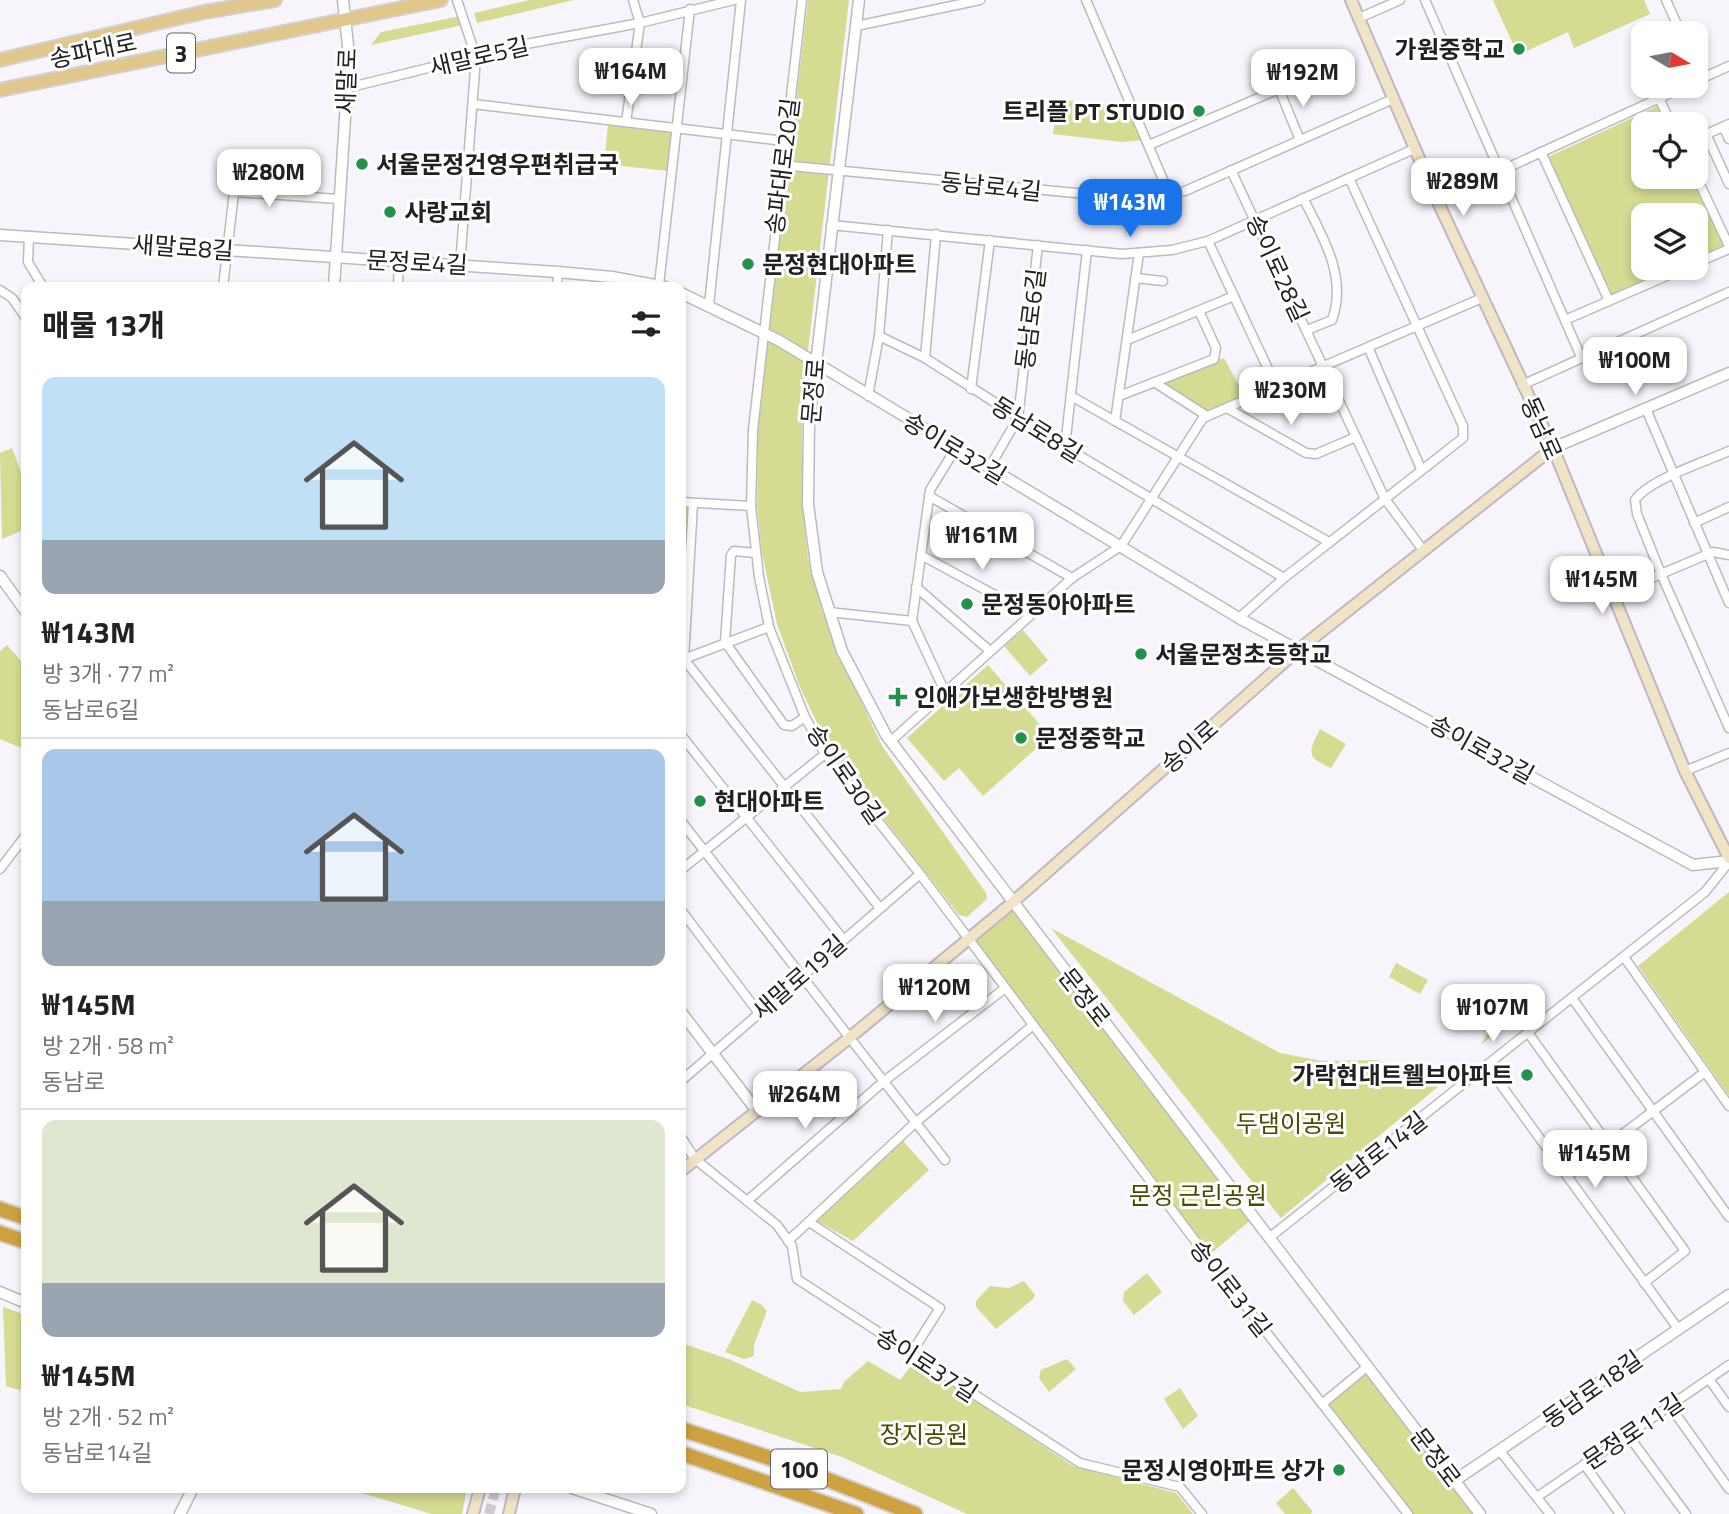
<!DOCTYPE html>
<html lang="ko">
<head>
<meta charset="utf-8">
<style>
  :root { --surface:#fff; --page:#f2f2f2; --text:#222; --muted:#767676; --line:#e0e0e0; --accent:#1a73e8 }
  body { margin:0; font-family:"Titillium Web","Noto Sans KR",sans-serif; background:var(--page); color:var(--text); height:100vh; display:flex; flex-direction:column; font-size:26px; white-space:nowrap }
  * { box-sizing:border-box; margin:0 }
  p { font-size:23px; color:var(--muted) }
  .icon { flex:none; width:38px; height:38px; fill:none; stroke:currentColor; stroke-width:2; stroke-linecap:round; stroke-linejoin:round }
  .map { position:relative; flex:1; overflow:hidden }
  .sheet { position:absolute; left:21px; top:282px; width:665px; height:1211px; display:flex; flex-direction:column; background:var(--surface); border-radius:14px; box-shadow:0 4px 10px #0003 }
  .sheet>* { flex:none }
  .needle { width:46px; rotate:100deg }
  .buttons { position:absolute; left:1631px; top:21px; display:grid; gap:14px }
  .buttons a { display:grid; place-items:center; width:77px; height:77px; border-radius:14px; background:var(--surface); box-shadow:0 4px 10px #0003; font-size:35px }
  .price { position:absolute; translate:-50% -60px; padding:0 16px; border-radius:14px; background:#fff; color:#222; font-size:23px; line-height:46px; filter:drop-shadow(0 2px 4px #0008) }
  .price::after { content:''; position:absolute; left:50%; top:42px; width:21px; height:16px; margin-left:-10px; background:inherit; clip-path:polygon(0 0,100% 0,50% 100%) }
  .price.selected { background:var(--accent); color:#fff }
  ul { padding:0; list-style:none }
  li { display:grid; align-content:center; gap:14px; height:371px; padding:0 21px }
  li+li { border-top:2px solid var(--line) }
  li span { display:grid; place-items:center; height:217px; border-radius:14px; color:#555 }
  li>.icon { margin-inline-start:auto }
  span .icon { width:126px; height:126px; fill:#fffc; stroke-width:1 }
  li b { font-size:30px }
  h2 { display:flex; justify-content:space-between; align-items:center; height:84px; padding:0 21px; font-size:30px }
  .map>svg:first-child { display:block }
  .green { fill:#d5db91 }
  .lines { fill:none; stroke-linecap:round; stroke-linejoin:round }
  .secondary-tunnel { stroke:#cdcad1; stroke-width:10; stroke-dasharray:10 5; stroke-linecap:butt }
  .minor-casing { stroke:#bdb9c1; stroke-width:11 }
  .tertiary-casing { stroke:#bdb9c1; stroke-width:13 }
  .secondary-casing { stroke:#bdb9c1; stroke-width:14 }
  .primary-casing { stroke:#d3d2d3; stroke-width:16 }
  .motorway-casing { stroke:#d3d2d3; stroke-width:18 }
  .minor { stroke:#fff; stroke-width:8 }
  .tertiary { stroke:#fff; stroke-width:10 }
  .secondary { stroke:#f0e3c6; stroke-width:10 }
  .primary { stroke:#e2c78d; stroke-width:12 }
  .motorway { stroke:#cea241; stroke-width:14 }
  .poi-dot { fill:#21914b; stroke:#fff; stroke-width:2.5 }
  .labels { text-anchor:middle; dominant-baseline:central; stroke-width:6; stroke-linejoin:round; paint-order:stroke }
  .shield { fill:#fff; stroke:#646365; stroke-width:2 }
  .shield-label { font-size:23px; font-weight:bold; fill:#212023 }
  .poi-label { font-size:24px; font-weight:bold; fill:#212023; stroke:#fff; text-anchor:start }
  .street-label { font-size:24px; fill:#212023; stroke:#fff }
  .park-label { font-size:24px; fill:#484a01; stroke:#fff }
</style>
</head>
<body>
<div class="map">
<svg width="1729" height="1514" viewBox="0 0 1729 1514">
  <rect width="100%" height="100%" fill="#f8f4fc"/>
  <g class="green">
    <polygon points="530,0 574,0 477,23 474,13"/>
    <polygon points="808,0 849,0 802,402 802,495 808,559 822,610 839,654 882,746 986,893 987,899 967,917 959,915 829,748 800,687 777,624 762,553 757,506 758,428"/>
    <polygon points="1493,0 1644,0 1650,14 1574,48 1568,32 1518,55"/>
    <polygon points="461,16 463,25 371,45 381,32"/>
    <polygon points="1058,99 1130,108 1144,140 1122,142 1053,134"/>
    <polygon points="1658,106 1667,124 1643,124 1643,177 1693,177 1727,247 1696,260 1696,215 1643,215 1643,268 1678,268 1611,296 1548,157"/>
    <polygon points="608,124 673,130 668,171 604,164"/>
    <polygon points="1224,358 1245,397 1210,413 1162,383"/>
    <polygon points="12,448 26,486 26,529 2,539 0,453"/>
    <polygon points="681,505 690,505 681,655"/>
    <polygon points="1023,630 1048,660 1030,676 1004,646"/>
    <polygon points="7,645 20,660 26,656 26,750 0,739 0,651"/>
    <polygon points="988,665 1050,736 983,796 959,768 944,781 907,738"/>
    <path d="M1320 729 1346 744 1331 768C1306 757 1308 753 1320 729Z"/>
    <polygon points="1729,892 1729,1096 1638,966"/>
    <polygon points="1012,903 1253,1218 1207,1257 968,940"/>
    <polygon points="1051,928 1280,1053 1322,1061 1377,1060 1446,1080 1281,1218"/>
    <polygon points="1396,963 1428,980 1420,994 1389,977"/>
    <polygon points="1505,1000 1525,1009 1481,1045"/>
    <polygon points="903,1141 929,1170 853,1241 817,1221"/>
    <polygon points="1147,1273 1162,1292 1134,1315 1123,1301 1124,1292"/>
    <polygon points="1024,1281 1035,1295 1033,1299 996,1329 976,1307 976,1301 990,1286 1009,1288"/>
    <polygon points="752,1300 762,1305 767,1311 754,1345 754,1356 744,1359 725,1352"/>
    <polygon points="3,1307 26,1315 26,1392 6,1386"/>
    <polygon points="681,1343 731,1360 800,1392 841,1389 844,1382 868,1361 900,1380 915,1361 1073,1466 1176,1493 1193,1514 967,1514 842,1457 681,1404"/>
    <polygon points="1067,1359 1076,1369 1049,1392 1039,1378 1041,1370"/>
    <polygon points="1366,1370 1475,1514 1410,1514 1325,1404"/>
    <polygon points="1180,1388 1198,1416 1183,1429 1164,1399"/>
    <polygon points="345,1488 467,1488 462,1514 432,1514"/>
    <polygon points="1293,1488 1313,1512 1310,1514 1285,1514 1276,1503"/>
  </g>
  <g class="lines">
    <polyline class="secondary-tunnel" points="489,1514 496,1488"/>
    <defs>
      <g id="minor">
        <polyline points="457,0 476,57 460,265"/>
        <polyline points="802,0 753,430 751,506 759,577 769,627 805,717 825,754 920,874 1196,1242 1408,1514"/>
        <polyline points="1086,0 1170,196"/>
        <polyline points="1425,0 1581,357"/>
        <polyline points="1666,0 1681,33"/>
        <polyline points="1359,18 1400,0"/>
        <polyline points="856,26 980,0"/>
        <polyline points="1696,66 1701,79"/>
        <polyline points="1696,81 1729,66"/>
        <polyline points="347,88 526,44 640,23 734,0"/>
        <polyline points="1659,98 1671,124"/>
        <polyline points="473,104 784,141"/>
        <polyline points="626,122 640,23 633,0"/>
        <polyline points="1723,127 1729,139"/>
        <polyline points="1706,134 1729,184"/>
        <polyline points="1696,139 1729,124"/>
        <polyline points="1149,145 1279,89 1300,140"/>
        <polyline points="1541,152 1609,301"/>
        <polyline points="781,165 1149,200 1185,191 1393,99"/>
        <polyline points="1231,170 1385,499 1423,550"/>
        <polyline points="1696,176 1729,246"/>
        <path d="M1303 198C1322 235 1348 277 1332 320L1307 330"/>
        <polyline points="1437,200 1686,86"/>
        <polyline points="831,225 1122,254 1172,250 1208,241 1414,149"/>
        <polyline points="29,236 28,262 43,287"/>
        <polyline points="1208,241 1276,386"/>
        <polyline points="1696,263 1729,249"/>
        <polyline points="1135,278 1163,281"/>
        <polyline points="659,285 690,9"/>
        <polyline points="223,287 234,192 338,199"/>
        <polyline points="398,287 399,261"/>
        <polyline points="557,287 558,272"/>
        <polyline points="0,290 12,298 26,318"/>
        <polyline points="709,305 741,0"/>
        <polyline points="1565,320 1685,268"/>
        <polyline points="879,336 925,358 1065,447 1284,578"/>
        <polyline points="1127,340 1234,296"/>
        <polyline points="1368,347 1421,469"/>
        <polyline points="925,358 936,234"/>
        <polyline points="1154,382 1207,416"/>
        <polyline points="1522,385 1729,292"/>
        <polyline points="971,389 990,240"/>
        <polyline points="868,396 879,336 888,230"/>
        <polyline points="1071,396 1329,542"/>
        <polyline points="1119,396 1214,359 1216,348 1199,311"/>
        <polyline points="1227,408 1306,453 1316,454 1356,437"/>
        <polyline points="1646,409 1729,603"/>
        <polyline points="1115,421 1139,253"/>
        <polyline points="1065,447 1087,250"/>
        <path d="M1729 451C1705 462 1650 479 1635 500L1637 514 1661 574 1729 728"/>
        <polyline points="989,468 1018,418 1038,245"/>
        <polyline points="929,496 1072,578"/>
        <polyline points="681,502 751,506"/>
        <polyline points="693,503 684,659 880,908"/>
        <polyline points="1694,523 1729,507"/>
        <polyline points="756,553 734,551 731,555 725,642 784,725 792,726 805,717"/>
        <polyline points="921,555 1030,614"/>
        <polyline points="916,587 990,651"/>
        <polyline points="1611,595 1713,552 1729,555"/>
        <polyline points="829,612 912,621"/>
        <polyline points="1239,618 1284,578 1463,438 1463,426 1349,178"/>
        <polyline points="681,660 769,627"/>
        <polyline points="945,692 912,621 930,490 956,448"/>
        <polyline points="681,735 843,939"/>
        <polyline points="891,741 1072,578 1121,546 1203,418 1482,298"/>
        <polyline points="1685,771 1729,753"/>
        <polyline points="681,821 945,1160"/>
        <polyline points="0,869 26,835"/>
        <polyline points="681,870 825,754"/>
        <polyline points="681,910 758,1012"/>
        <polyline points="1624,957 1729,1106"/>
        <polyline points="1572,998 1729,1217"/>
        <polyline points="1529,1034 1685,1251 1644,1283"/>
        <polyline points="1488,1067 1679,1330"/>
        <polyline points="681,1081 920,874"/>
        <polyline points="681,1137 695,1159 777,1225 792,1246 797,1279 1080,1463 1180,1487 1202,1514"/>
        <polyline points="1567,1176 1705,1072"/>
        <polyline points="747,1201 883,1082 1004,989"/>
        <polyline points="809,1222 940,1308 912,1352"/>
        <polyline points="1270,1237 1705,892 1729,862"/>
        <polyline points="788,1241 915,1123 1032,1026"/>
        <polyline points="1709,1379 1729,1407"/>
        <polyline points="1322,1404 1368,1366"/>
        <polyline points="1670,1406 1729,1489"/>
        <polyline points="1628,1435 1686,1514"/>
        <polyline points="1500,1451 1550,1514"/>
        <polyline points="1584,1464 1620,1514"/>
        <polyline points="1537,1497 1729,1365"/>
      </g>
      <g id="tertiary">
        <polyline points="859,0 809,423 808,504 817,572 842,651 886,735 1480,1514"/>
        <polyline points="0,235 558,272 612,277 665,287"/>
        <polyline points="334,287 347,88 348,45 343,0"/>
        <polyline points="681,293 778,340 1239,618 1693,865 1729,861"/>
        <polyline points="1553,448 1729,373"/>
        <polyline points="0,576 26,612"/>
        <polyline points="681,1012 757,1111"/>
        <polyline points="0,1292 26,1303"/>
        <polyline points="1454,1481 1729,1295"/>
        <polyline points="572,1488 651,1514"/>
        <polyline points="180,1514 193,1488"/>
      </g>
      <g id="secondary">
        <polyline points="1351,0 1437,200 1553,448 1685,771 1729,858"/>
        <polyline points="681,1171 848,1039 1012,903 1298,650 1553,448"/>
        <polyline points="473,1514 480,1488"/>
        <polyline points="509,1514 515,1488"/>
      </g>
      <g id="primary">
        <polyline points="0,60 204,12 275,0"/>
        <polyline points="0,90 441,0"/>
      </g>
      <g id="motorway">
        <polyline points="0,1209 26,1218"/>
        <polyline points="0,1233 26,1242"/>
        <polyline points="681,1429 785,1463 915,1514"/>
        <polyline points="681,1453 856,1514"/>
      </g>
    </defs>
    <use href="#minor" class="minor-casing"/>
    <use href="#tertiary" class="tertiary-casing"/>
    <use href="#secondary" class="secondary-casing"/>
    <use href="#primary" class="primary-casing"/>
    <use href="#motorway" class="motorway-casing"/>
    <use href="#minor" class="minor"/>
    <use href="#tertiary" class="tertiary"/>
    <use href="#secondary" class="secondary"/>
    <use href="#primary" class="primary"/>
    <use href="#motorway" class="motorway"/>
  </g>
  <g class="poi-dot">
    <circle cx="1519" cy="49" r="7"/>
    <circle cx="1199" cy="111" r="7"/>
    <circle cx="362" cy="164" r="7"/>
    <circle cx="390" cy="212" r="7"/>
    <circle cx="748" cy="264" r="7"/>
    <circle cx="967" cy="604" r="7"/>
    <circle cx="1141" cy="654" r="7"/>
    <path d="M894.5 686.5h7v7h7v7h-7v7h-7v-7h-7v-7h7z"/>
    <circle cx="1021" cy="738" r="7"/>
    <circle cx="700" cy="801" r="7"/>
    <circle cx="1527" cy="1075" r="7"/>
    <circle cx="1339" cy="1470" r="7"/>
  </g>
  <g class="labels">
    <g class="shield">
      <rect x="167" y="33.5" width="28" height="39" rx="5"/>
      <rect x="771" y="1449.5" width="56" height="39" rx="5"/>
    </g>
    <g class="shield-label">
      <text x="181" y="53">3</text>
      <text x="799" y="1469">100</text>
    </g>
    <g class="poi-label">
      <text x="1505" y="49" text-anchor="end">가원중학교</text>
      <text x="1185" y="111" text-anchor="end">트리플 PT STUDIO</text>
      <text x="376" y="164">서울문정건영우편취급국</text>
      <text x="404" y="212">사랑교회</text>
      <text x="762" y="264">문정현대아파트</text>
      <text x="981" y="604">문정동아아파트</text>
      <text x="1155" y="654">서울문정초등학교</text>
      <text x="914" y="697">인애가보생한방병원</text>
      <text x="1035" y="738">문정중학교</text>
      <text x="714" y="801">현대아파트</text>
      <text x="1513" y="1075" text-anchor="end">가락현대트웰브아파트</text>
      <text x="1325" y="1470" text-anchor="end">문정시영아파트 상가</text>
    </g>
    <g class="street-label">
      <text transform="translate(93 50) rotate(-12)">송파대로</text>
      <text transform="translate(479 56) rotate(-13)">새말로5길</text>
      <text transform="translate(346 81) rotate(-88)">새말로</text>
      <text transform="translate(782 166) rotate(-83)">송파대로20길</text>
      <text transform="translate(991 186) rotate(6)">동남로4길</text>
      <text transform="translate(183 247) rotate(4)">새말로8길</text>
      <text transform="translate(417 262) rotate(3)">문정로4길</text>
      <text transform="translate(1278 268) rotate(65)">송이로28길</text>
      <text transform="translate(1030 319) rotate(-83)">동남로6길</text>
      <text transform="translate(813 391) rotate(-85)">문정로</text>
      <text transform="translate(1542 428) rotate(66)">동남로</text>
      <text transform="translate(1037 429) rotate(32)">동남로8길</text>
      <text transform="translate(955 448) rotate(31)">송이로32길</text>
      <text transform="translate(1189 746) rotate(-41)">송이로</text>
      <text transform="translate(1482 749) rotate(29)">송이로32길</text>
      <text transform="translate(846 774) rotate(55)">송이로30길</text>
      <text transform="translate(799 977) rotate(-41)">새말로19길</text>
      <text transform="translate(1085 997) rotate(52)">문정로</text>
      <text transform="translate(1378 1152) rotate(-38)">동남로14길</text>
      <text transform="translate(1231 1288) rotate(52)">송이로31길</text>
      <text transform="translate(927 1364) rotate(33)">송이로37길</text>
      <text transform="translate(1592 1389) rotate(-35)">동남로18길</text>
      <text transform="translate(1633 1431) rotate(-34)">문정로11길</text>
      <text transform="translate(1436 1457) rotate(53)">문정로</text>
    </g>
    <g class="park-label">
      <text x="1291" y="1123">두댐이공원</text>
      <text x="1198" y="1195">문정 근린공원</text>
      <text x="924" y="1434">장지공원</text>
    </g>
  </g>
</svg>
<div class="buttons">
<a><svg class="needle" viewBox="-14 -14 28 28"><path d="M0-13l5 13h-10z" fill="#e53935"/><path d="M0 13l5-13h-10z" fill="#767676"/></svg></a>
<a><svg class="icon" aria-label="locate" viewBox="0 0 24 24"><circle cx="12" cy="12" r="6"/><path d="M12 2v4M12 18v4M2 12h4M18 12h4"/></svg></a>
<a><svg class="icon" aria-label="layers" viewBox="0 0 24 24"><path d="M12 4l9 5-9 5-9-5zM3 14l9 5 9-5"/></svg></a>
</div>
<b class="price" style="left:631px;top:108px">₩164M</b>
<b class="price" style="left:1303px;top:109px">₩192M</b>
<b class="price" style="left:269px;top:209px">₩280M</b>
<b class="price" style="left:1463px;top:218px">₩289M</b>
<b class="price selected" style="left:1130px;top:239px">₩143M</b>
<b class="price" style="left:1635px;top:397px">₩100M</b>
<b class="price" style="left:1291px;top:427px">₩230M</b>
<b class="price" style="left:982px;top:572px">₩161M</b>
<b class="price" style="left:1602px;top:616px">₩145M</b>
<b class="price" style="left:935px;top:1024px">₩120M</b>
<b class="price" style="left:1493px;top:1044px">₩107M</b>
<b class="price" style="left:805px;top:1131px">₩264M</b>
<b class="price" style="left:1595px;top:1190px">₩145M</b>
<section class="sheet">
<h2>매물 13개<svg class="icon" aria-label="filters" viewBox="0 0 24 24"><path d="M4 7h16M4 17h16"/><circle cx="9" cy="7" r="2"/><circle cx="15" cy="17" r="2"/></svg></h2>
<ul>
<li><span style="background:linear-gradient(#bfe0f5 75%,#9aa5b1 0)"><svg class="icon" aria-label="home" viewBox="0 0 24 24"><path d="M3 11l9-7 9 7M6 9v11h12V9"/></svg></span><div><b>₩143M</b><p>방 3개 · 77 m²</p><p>동남로6길</p></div></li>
<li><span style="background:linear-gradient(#a9c7e8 70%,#9aa5b1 0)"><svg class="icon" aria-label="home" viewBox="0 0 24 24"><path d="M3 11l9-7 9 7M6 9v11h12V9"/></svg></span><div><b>₩145M</b><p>방 2개 · 58 m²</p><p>동남로</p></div></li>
<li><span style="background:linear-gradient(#dfe7d0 75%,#9aa5b1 0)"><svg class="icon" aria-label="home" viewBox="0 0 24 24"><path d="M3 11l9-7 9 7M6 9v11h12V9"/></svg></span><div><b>₩145M</b><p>방 2개 · 52 m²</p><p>동남로14길</p></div></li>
</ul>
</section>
</div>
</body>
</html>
